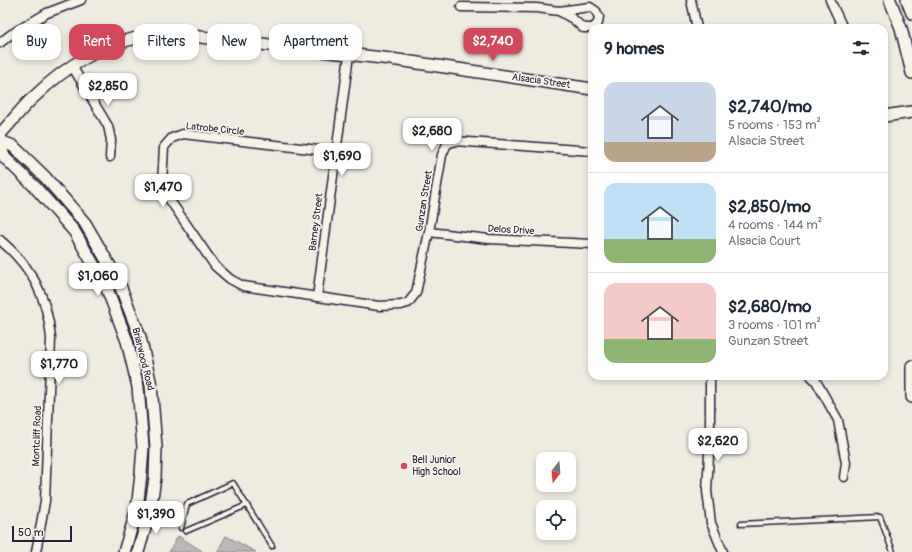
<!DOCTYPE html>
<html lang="en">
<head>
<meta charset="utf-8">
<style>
  :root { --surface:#fff; --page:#f2f2f3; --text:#1f2937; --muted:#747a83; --line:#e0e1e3; --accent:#d1495b }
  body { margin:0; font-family:Pangolin,sans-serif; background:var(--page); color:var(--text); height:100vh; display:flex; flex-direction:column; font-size:15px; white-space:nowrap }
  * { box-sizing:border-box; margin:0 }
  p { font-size:13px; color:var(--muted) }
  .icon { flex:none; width:22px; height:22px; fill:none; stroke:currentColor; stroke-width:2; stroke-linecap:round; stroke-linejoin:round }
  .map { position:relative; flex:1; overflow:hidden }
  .sheet { position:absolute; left:588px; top:24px; width:300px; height:356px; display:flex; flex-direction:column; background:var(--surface); border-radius:12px; box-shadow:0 2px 6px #0003 }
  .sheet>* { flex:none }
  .banner { position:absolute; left:12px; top:24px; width:380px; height:36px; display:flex; gap:8px }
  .needle { width:26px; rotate:196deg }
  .controls { position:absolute; left:536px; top:452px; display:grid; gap:8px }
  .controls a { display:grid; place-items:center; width:40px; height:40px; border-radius:8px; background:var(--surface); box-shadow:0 2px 6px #0003; font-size:20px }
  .scale { position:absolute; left:12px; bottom:10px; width:60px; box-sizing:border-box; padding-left:4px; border:2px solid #22223b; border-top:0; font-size:11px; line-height:14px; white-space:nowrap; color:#22223b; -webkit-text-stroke:3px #f7f3e8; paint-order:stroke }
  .price { position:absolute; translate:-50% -34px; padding:0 9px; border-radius:8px; background:#fff; color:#222; font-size:13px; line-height:26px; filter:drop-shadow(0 1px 2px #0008) }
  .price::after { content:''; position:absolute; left:50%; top:24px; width:12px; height:9px; margin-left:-6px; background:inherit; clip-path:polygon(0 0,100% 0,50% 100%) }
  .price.current { background:var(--accent); color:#fff }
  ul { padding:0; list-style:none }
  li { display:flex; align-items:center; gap:12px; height:100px; padding:0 16px }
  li+li { border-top:1px solid var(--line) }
  li span { display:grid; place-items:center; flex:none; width:112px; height:80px; border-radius:12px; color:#555 }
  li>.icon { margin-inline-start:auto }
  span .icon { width:48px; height:48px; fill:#fffc; stroke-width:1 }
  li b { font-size:17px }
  h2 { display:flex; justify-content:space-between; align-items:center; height:48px; padding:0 16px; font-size:17px }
  .tag { padding:0 14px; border-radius:12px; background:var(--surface); box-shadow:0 2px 6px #0003; font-size:14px; line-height:36px }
  .tag.current { background:var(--accent); color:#fff }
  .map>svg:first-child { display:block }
  .building { fill:#bbb8b7; stroke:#838180 }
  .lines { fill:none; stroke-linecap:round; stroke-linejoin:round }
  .lane-casing { stroke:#22223b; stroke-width:7 }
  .street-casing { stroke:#22223b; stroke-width:11 }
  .secondary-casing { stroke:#22223b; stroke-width:14 }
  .lane { stroke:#f7f3e8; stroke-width:4 }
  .street { stroke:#f7f3e8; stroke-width:8 }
  .secondary { stroke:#f7f3e8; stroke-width:11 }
  .poi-dot { fill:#d1495b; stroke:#f7f3e8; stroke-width:1.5 }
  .labels { text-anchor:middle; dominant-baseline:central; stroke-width:3.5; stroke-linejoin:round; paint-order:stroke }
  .street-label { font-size:10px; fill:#22223b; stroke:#f7f3e8 }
  .poi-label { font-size:10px; fill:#22223b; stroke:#f7f3e8; text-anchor:start }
</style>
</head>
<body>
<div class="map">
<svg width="912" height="552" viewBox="0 0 912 552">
  <rect width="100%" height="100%" fill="#eeebe1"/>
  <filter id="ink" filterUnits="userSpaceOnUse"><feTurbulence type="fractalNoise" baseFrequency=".025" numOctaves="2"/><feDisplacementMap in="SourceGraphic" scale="8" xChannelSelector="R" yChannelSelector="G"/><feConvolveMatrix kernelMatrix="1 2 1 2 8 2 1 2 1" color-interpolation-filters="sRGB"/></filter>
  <g filter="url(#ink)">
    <g class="building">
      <polygon points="178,536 202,551 202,552 169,552"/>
      <polygon points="226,536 256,552 217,552"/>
    </g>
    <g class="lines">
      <defs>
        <g id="lane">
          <polyline points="741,524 880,517 893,552"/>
          <polyline points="181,528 187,504 233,483 272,546"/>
          <polyline points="186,531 247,505"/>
        </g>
        <g id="street">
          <polyline points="691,0 697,28"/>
          <polyline points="830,0 843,28"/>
          <polyline points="461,7 537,8 559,11 590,7 596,11 599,17 598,23 593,28"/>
          <polyline points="559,11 573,19 583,28 592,28"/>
          <polyline points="0,43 10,35 47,13 81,0"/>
          <polyline points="72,66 108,126 111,140 110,157"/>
          <polyline points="335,152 183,134 172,138 164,147 162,183 167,196 215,266 230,279 243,286 379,306 401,305 408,303 416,293 429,232 442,155 447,144 455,141 592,151"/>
          <polyline points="429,232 489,239 592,244"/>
          <path d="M0 240C32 267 47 296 51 338L45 501 36 552"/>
          <polyline points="317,297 349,55"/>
          <polyline points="710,376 710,437 707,491 711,523 723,552"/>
          <polyline points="811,376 816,381 838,420 846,463 844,477"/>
          <polyline points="710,437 731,439"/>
        </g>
        <g id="secondary">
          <polyline points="890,0 901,28 912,73"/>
          <polyline points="907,0 912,13"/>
          <polyline points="884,116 912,112"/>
          <path d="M0 134C12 122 22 107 35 96 65 67 100 45 141 37 152 35 163 35 174 34L391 59 592 89"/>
          <polyline points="0,141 13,146 45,177 85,223 118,280 140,337 151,385 156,447 155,478 150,511 138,552"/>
          <polyline points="0,147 5,158 35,187 74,231 106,286 127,341 138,387 143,447 141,474 137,509 124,552"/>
          <polyline points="912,366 912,397"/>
        </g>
      </defs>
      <use href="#lane" class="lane-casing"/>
      <use href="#street" class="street-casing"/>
      <use href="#secondary" class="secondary-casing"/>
      <use href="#lane" class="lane"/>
      <use href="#street" class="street"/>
      <use href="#secondary" class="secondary"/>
    </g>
  </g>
  <circle class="poi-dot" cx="404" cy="466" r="4"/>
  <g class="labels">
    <g class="street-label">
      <text transform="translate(541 81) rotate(8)">Alsacia Street</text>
      <text transform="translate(215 129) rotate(6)">Latrobe Circle</text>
      <text transform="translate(424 201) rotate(-81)">Gunzan Street</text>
      <text transform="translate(316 222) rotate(-83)">Barney Street</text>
      <text transform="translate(511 230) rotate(3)">Delos Drive</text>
      <text transform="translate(143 359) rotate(76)">Briarwood Road</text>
      <text transform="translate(37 436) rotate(-88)">Montcliff Road</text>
    </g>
    <g class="poi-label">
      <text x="412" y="460">Bell Junior<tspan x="412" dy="12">High School</tspan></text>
    </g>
  </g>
</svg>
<div class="controls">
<a><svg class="needle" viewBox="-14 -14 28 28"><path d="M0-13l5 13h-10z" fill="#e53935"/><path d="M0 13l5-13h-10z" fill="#747a83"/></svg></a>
<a><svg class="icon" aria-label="locate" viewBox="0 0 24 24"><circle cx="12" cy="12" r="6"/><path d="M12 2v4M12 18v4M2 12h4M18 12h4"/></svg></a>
</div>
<div class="scale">50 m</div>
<b class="price current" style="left:493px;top:62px">$2,740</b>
<b class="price" style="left:108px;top:107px">$2,850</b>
<b class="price" style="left:432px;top:152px">$2,680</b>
<b class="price" style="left:342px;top:177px">$1,690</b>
<b class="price" style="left:163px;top:208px">$1,470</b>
<b class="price" style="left:98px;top:297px">$1,060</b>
<b class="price" style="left:59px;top:385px">$1,770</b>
<b class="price" style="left:718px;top:462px">$2,620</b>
<b class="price" style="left:156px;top:535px">$1,390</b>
<div class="banner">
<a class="tag">Buy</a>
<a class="tag current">Rent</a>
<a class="tag">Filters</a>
<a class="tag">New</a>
<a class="tag">Apartment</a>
</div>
<section class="sheet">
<h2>9 homes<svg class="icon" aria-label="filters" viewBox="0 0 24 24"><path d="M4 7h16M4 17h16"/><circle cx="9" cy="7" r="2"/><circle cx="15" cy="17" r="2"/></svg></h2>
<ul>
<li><span style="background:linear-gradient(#c9d6e8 75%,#b9a48a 0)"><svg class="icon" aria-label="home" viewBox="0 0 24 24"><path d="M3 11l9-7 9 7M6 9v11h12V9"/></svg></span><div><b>$2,740/mo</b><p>5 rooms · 153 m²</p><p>Alsacia Street</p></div></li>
<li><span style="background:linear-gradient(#bfe0f5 70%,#8fb573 0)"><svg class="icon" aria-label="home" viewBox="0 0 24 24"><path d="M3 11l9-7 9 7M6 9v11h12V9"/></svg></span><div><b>$2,850/mo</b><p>4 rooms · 144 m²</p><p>Alsacia Court</p></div></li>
<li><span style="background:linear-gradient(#f6c9c9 70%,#8fb573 0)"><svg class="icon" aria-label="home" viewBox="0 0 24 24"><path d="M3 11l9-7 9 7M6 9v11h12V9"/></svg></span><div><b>$2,680/mo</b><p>3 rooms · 101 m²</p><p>Gunzan Street</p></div></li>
</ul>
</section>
</div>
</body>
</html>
